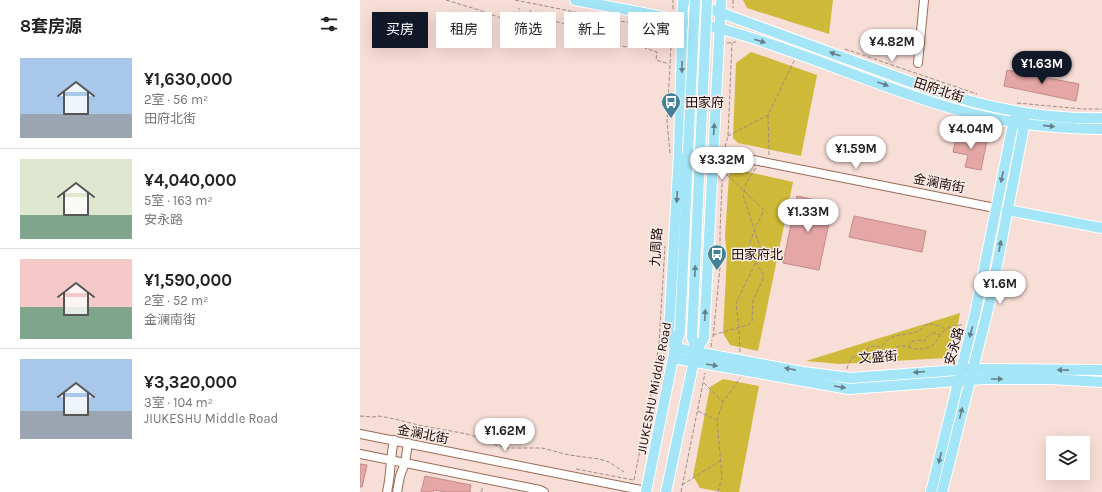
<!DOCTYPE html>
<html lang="zh">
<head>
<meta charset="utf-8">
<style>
  :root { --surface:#fff; --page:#f6f6f6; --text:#222; --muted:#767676; --line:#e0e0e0; --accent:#111827 }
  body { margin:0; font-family:Karla,"Noto Sans SC",sans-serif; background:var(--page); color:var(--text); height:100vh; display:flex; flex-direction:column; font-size:15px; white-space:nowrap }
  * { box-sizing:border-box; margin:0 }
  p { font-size:13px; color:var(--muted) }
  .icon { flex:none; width:22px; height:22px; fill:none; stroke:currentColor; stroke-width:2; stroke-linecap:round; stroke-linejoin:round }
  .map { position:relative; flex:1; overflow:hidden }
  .details { display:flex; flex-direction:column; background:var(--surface); width:360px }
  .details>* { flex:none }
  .hud { position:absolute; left:12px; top:12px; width:380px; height:36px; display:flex; gap:8px }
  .controls { position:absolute; left:686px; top:436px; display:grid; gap:8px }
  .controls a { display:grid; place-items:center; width:44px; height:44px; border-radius:0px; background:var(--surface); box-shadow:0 4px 16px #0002; font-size:20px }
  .price { position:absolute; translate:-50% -34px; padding:0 9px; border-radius:14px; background:#fff; color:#222; font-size:13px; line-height:26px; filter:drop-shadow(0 1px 2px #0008) }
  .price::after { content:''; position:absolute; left:50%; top:24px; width:12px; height:9px; margin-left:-6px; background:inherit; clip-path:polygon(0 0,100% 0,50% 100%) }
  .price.on { background:var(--accent); color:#fff }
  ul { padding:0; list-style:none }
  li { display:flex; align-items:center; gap:12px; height:100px; padding:0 20px }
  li+li { border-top:1px solid var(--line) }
  li span { display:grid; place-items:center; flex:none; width:112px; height:80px; border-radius:0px; color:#555 }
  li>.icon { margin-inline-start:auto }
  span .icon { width:48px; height:48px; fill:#fffc; stroke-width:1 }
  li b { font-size:17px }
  h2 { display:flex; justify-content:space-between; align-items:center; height:48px; padding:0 20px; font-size:17px }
  .tag { padding:0 14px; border-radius:0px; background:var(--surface); box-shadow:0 4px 16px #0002; font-size:14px; line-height:36px }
  .tag.on { background:var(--accent); color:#fff }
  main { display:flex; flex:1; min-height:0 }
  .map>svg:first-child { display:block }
  .green { fill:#ceb938 }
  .building { fill:#e5a7a6; stroke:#c58989 }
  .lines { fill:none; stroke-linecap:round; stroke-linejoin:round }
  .minor-casing { stroke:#9c6856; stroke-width:10 }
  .major-casing { stroke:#fff; stroke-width:12 }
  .path { stroke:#a28b85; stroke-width:1; stroke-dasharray:4 2; stroke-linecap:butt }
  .minor { stroke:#fff; stroke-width:8 }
  .major { stroke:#a4e5f8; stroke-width:10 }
  .major-bridge-casing { stroke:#fff; stroke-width:12; stroke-linecap:butt }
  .major-bridge { stroke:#a4e5f8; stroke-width:10 }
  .oneway { fill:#66818a }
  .labels { text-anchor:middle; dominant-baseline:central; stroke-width:3; stroke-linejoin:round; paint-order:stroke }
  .street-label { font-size:13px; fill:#1a0703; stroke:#fbeeea }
  .poi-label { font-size:13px; fill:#1a0703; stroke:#fbeeea; text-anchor:start }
</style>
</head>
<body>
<main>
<section class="details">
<h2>8套房源<svg class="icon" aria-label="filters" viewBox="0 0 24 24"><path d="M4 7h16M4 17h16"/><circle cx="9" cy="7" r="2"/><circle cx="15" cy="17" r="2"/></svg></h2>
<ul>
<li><span style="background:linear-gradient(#a9c7e8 70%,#9aa5b1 0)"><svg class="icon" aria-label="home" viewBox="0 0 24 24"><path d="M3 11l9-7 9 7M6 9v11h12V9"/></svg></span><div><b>¥1,630,000</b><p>2室 · 56 m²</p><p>田府北街</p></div></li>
<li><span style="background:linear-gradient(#dfe7d0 70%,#7fa58c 0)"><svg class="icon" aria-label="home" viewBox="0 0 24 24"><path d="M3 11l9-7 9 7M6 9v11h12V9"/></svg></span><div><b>¥4,040,000</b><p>5室 · 163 m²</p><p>安永路</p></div></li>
<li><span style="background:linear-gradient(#f6c9c9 60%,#7fa58c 0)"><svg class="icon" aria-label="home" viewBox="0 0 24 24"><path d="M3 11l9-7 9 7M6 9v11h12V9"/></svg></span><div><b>¥1,590,000</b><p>2室 · 52 m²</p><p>金澜南街</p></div></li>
<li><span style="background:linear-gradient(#a9c7e8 65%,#9aa5b1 0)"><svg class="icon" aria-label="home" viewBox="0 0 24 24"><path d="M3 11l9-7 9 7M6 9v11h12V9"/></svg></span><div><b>¥3,320,000</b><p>3室 · 104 m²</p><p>JIUKESHU Middle Road</p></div></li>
</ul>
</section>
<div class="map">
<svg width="742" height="492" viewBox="0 0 742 492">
  <rect width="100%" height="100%" fill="#f7ded6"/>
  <g class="green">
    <polygon points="383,0 473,0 469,34 387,8"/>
    <polygon points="391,52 457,75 441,156 378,143 373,138 376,63"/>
    <polygon points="375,169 433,182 398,351 370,345 363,333 367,255 365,237 369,175"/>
    <polygon points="600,313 593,351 586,358 480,364 446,361"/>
    <polygon points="363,379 399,386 379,492 362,492 340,488 333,476 350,387"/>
  </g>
  <g class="building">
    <polygon points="647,70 719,84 716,101 644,86"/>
    <polygon points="597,134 627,140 621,170 605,167 608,155 593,152"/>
    <polygon points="437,196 473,204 459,270 423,263"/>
    <polygon points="494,216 566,231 562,252 489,237"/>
    <polygon points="0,464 7,465 2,487 0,487"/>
    <polygon points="65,476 111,485 110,492 86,492 74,490 73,492 61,492"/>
  </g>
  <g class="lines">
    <defs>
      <g id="minor">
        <polyline points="558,63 564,0"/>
        <polyline points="353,152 635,208"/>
        <polyline points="0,434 286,491"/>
        <polyline points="0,454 180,490 184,492"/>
        <path d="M27 492C31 475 30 458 34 440"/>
        <polyline points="37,492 40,476 45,463 48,443"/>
      </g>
      <g id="major">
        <path d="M215 0C251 7 287 13 322 21 339 25 356 27 372 32 449 54 522 89 598 110 645 123 694 129 742 129"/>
        <path d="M326 0 567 88C623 107 682 120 742 118"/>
        <polyline points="647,210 742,228"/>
        <polyline points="315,348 443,372 491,378 612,369 742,370"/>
        <polyline points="315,348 309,330 319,153 323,0"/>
        <polyline points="336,351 344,338 361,0"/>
        <polyline points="313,358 489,389 624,379 691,379 742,382"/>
        <polyline points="286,492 315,348 320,332 328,153"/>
        <polyline points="306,492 336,351 332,337 340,154"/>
        <polyline points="571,492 615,314 652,129 656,116"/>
        <polyline points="582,492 630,301 663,131 664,117"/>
      </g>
    </defs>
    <use href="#minor" class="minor-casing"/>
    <use href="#major" class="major-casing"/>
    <g class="path">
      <polyline points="86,0 119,10 149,21 156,14 160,13 159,8"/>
      <polyline points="155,0 300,29 313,34"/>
      <polyline points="373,0 373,8"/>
      <polyline points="313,9 313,0"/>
      <polyline points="160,13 162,17 172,15 170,10"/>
      <polyline points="178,20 192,21 202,23 227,34 240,35 246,37 261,46 268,47 288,43 291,33"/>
      <polyline points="150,21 178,20 176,17 172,15"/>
      <polyline points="276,30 285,48 297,52 296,60 309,64"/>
      <polyline points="367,43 376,42"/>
      <polyline points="485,49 617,94"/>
      <polyline points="657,103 723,109 742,109"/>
      <polyline points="408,115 409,155"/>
      <polyline points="368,136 408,115 434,61"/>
      <polyline points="365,147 368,136 372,43"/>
      <polyline points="310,153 307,122 312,27"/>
      <polyline points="353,335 388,325 392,322 393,300 403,279 403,274 391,254 389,246 394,231 404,210 363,171"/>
      <polyline points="353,337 360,268 360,231 363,163"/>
      <polyline points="351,347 352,340"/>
      <path d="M549 347 551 342 556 340 564 341C569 335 572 330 580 335"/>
      <polyline points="380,352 379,328 376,303 396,262 401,250 383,195 386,183 396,168"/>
      <path d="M508 356 507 350 509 346 521 347C530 333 542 336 556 332 561 331 562 327 566 325 572 323 580 325 585 329"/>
      <polyline points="297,362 303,363"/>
      <path d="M487 369C493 346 502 361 517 358 525 357 532 348 539 346 545 345 550 348 555 349 559 350 566 348 571 347 584 334 581 325 603 325"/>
      <polyline points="344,383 363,402"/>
      <polyline points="338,411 356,420"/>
      <polyline points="0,416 14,417 19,416 35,419 58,425 107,434 123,439 135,445 148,448 182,448 209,455 239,459 249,462 264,472"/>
      <polyline points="216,469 273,480"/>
      <polyline points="274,480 294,379 299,343 305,246"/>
      <polyline points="322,485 360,461"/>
      <polyline points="121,492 123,487"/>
      <polyline points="321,492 345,373"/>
      <polyline points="358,492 362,477 357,420 363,402 380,378"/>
    </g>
    <use href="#minor" class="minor"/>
    <use href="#major" class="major"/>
    <defs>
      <g id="major-bridge">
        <polyline points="328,153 335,0"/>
        <polyline points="340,154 347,0"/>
      </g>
    </defs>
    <use href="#major-bridge" class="major-bridge-casing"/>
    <use href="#major-bridge" class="major-bridge"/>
  </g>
  <defs><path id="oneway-solid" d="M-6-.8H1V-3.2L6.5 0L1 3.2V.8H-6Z"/></defs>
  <g class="oneway">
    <use href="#oneway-solid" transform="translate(400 41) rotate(18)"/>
    <use href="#oneway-solid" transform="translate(475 54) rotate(-160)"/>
    <use href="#oneway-solid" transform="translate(322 67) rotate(91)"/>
    <use href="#oneway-solid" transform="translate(523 84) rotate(20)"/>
    <use href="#oneway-solid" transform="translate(689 126) rotate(6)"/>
    <use href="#oneway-solid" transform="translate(354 129) rotate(-86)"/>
    <use href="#oneway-solid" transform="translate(642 177) rotate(102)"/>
    <use href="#oneway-solid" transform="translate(317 197) rotate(93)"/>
    <use href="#oneway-solid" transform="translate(640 246) rotate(-79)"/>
    <use href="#oneway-solid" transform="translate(335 271) rotate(-88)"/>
    <use href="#oneway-solid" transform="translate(345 315) rotate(-87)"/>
    <use href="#oneway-solid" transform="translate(611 332) rotate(105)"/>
    <use href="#oneway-solid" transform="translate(352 365) rotate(10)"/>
    <use href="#oneway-solid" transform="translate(430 369) rotate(-169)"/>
    <use href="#oneway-solid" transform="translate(703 370) rotate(-179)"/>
    <use href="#oneway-solid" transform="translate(559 372) rotate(175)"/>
    <use href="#oneway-solid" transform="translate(637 379)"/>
    <use href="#oneway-solid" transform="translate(480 387) rotate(9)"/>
    <use href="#oneway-solid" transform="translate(601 413) rotate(-76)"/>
    <use href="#oneway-solid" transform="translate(580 458) rotate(104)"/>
  </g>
  <defs>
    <symbol id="bus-pin" viewBox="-11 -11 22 30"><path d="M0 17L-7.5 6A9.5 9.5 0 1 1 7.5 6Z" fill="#428296" stroke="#fbeeea"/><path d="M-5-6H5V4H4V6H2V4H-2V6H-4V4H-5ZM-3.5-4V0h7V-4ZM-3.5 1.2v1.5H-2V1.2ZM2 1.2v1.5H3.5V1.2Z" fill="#fff"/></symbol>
  </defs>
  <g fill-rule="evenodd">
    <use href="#bus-pin" x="300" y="91" width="22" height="30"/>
    <use href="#bus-pin" x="346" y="243" width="22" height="30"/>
  </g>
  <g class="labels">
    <g class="street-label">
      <text transform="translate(579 90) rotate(18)">田府北街</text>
      <text transform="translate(579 183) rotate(11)">金澜南街</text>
      <text transform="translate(296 247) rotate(-86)">九周路</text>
      <text transform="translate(594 346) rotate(-75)">安永路</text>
      <text transform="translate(518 357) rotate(-4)">文盛街</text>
      <text transform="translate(294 388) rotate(-79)">JIUKESHU Middle Road</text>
      <text transform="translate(63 434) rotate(11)">金澜北街</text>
    </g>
    <g class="poi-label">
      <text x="325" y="102">田家府</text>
      <text x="371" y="254">田家府北</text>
    </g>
  </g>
</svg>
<div class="controls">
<a><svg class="icon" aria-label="layers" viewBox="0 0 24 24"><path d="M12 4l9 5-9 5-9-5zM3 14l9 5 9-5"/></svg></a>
</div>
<b class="price" style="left:532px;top:63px">¥4.82M</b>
<b class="price on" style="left:682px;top:85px">¥1.63M</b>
<b class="price" style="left:611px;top:150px">¥4.04M</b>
<b class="price" style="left:496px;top:170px">¥1.59M</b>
<b class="price" style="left:362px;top:181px">¥3.32M</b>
<b class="price" style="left:448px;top:233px">¥1.33M</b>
<b class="price" style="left:640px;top:305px">¥1.6M</b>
<b class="price" style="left:145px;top:452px">¥1.62M</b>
<div class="hud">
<a class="tag on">买房</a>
<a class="tag">租房</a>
<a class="tag">筛选</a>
<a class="tag">新上</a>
<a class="tag">公寓</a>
</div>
</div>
</main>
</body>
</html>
